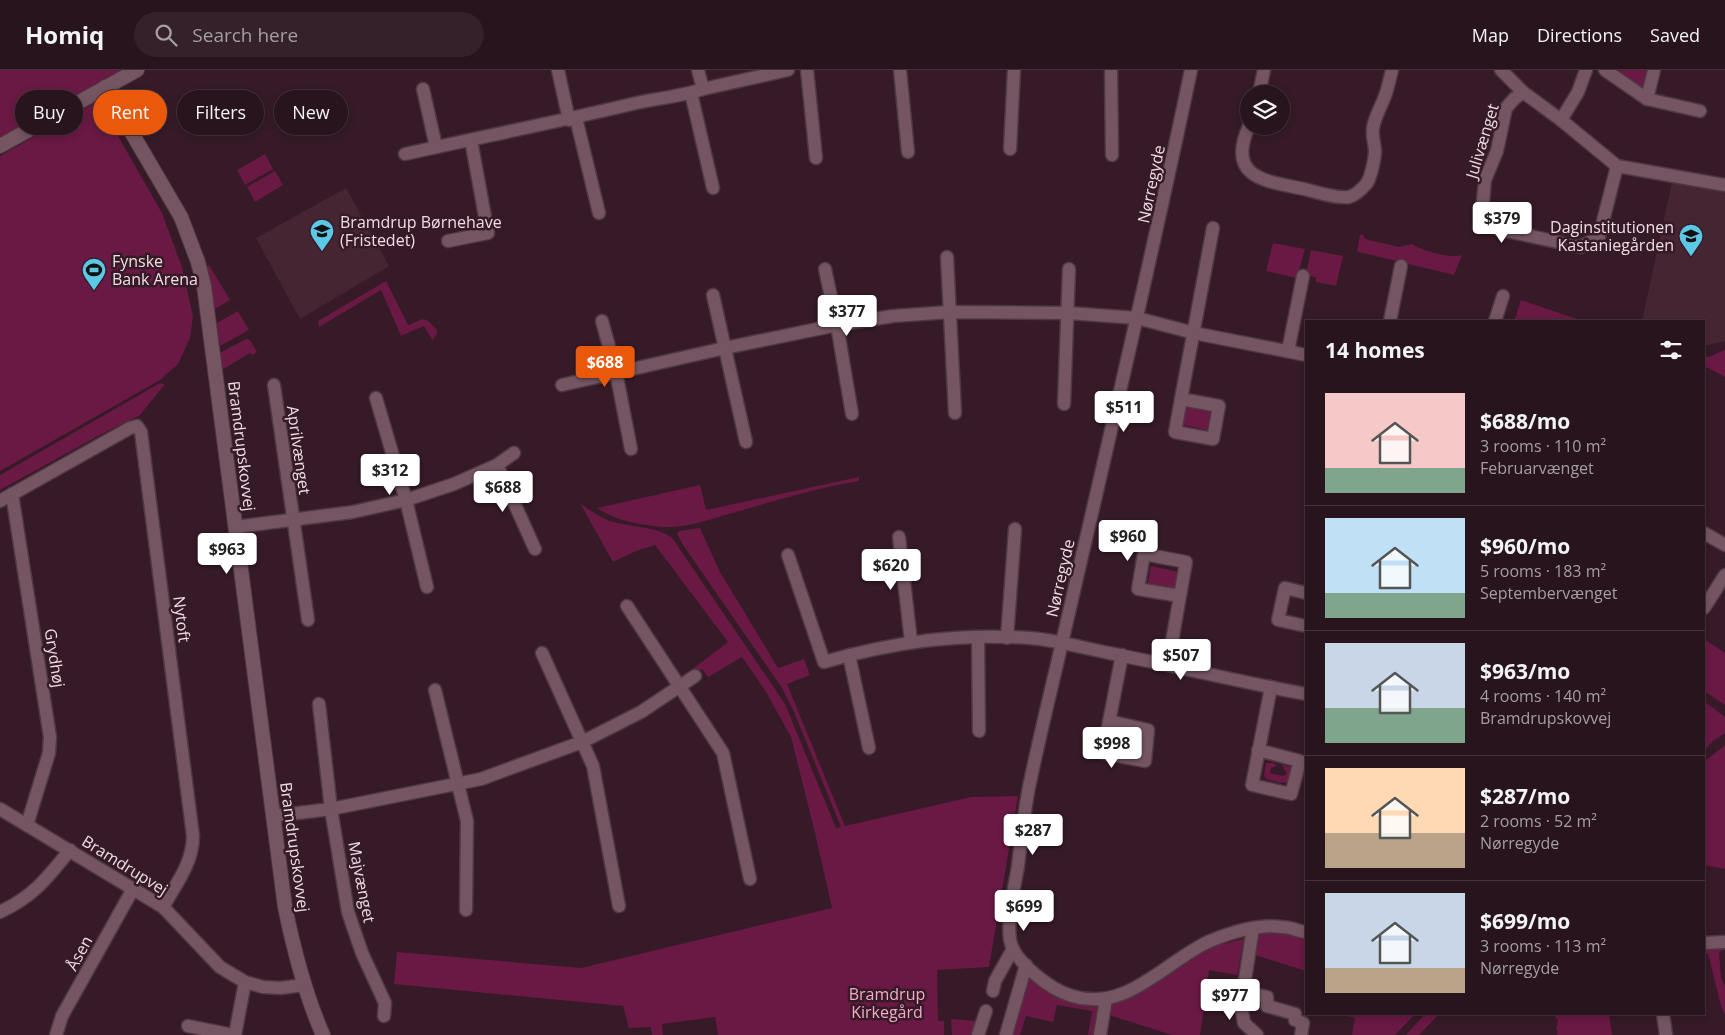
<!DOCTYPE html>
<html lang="en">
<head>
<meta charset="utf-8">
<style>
  :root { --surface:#28141d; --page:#34212a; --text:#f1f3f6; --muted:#a59ea4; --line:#44333b; --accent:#ea580c }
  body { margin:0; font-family:"Open Sans",sans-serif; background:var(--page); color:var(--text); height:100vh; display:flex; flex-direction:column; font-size:19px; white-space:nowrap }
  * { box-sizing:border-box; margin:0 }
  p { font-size:16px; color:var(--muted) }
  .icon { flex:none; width:28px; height:28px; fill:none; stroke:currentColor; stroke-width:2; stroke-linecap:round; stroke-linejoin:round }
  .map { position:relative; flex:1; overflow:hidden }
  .side { position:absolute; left:1305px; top:250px; width:400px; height:695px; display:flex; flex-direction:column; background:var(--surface); border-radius:0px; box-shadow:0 2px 8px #0003,0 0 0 1px var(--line) }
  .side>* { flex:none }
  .banner { position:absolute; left:15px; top:20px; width:475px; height:45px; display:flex; gap:10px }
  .fabs { position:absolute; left:1240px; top:15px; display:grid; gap:10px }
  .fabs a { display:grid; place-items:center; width:50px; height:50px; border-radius:50%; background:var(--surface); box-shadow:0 2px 8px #0003,0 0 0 1px var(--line); font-size:25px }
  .price { position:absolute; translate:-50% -42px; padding:0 11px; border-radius:5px; background:#fff; color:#222; font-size:16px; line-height:32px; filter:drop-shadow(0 1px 2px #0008) }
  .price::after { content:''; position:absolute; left:50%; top:30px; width:15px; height:11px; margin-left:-8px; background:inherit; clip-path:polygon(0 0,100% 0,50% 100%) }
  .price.selected { background:var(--accent); color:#fff }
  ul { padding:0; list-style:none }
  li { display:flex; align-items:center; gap:15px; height:125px; padding:0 20px }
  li+li { border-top:1px solid var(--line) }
  li span { display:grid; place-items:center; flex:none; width:140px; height:100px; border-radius:0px; color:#555 }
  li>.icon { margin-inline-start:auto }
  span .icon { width:60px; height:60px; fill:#fffc; stroke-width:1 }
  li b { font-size:21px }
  h2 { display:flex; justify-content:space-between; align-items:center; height:60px; padding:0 20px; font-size:21px }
  .tag { padding:0 18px; border-radius:22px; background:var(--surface); box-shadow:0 2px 8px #0003,0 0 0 1px var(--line); font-size:18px; line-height:45px }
  .tag.selected { background:var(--accent); color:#fff }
  header { display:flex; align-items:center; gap:30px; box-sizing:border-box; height:70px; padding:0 25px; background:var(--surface); border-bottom:1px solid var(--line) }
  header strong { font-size:24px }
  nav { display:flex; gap:28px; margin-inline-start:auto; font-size:18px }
  .search { width:350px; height:45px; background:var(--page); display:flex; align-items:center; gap:12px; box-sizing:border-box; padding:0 18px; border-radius:28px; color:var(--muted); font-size:19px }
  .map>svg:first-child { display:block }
  .built { fill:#462533 }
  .green { fill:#691943 }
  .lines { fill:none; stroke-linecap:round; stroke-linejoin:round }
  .minor-casing { stroke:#4f3843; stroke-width:15 }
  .tertiary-casing { stroke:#4f3843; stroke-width:16 }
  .minor { stroke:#755562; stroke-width:12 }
  .tertiary { stroke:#755562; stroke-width:14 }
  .labels { text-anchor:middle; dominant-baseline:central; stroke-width:5; stroke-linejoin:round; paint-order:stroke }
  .street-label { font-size:16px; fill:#f0dde4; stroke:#361a27 }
  .poi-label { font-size:16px; fill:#f0dde4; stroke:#361a27; text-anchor:start }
  .park-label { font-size:16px; fill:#f4aac9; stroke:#361a27 }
</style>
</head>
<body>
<header>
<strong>Homiq</strong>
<div class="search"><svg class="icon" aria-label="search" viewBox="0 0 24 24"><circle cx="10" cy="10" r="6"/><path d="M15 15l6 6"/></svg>Search here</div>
<nav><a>Map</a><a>Directions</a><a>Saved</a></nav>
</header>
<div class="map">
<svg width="1725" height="965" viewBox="0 0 1725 965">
  <rect width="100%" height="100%" fill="#361a27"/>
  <g class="built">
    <polygon points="1672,112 1725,122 1725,271 1704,276 1704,251 1642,251"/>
    <polygon points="346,118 389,196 300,249 256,168"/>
  </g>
  <g class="green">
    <polygon points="0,0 125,0 0,69"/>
    <polygon points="1615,0 1649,0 1646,12 1644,16 1637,17"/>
    <polygon points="98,31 162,143 182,197 193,246 190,268 178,294 160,310 0,401 0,86"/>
    <polygon points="265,84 273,99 245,115 237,100"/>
    <polygon points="275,101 283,115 255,132 247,117"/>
    <path d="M1363 164 1365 169 1399 177 1412 174C1422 181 1450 189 1462 185L1454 205 1359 182 1357 181 1360 165Z"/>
    <polygon points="1273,173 1305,179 1297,208 1266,201"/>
    <polygon points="1311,180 1343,186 1336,216 1316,212 1316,208 1306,204"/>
    <polygon points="209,195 230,230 215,239 205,197"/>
    <path d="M386 211 408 255C426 248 423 245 437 260V264L432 270 424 256 401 266 381 220 319 257 318 251Z"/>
    <polygon points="1521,230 1583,251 1522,251 1515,249"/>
    <polygon points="238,241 249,260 220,276 217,253"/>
    <polygon points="246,269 250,270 257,282 252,285 250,283 222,300 220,283"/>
    <polygon points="1725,280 1725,307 1704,296 1704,286 1709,287"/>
    <polygon points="160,313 165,314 140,345 98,366 0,420 0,405"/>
    <polygon points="1184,336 1211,342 1207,360 1180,354"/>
    <path d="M859 407V411C815 418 772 432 729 444 711 449 692 456 673 457 652 458 614 451 597 438L700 415 706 440Z"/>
    <path d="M580 433C589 440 599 447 610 451 628 457 659 456 673 469L785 634 836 758 841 757 794 642 782 618 683 475 677 464 679 461 700 458 720 502 778 598 804 589 810 605 787 614 845 756 971 727 1018 726 989 897 937 900 938 951H944V965H718L715 947 662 954 663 965H652L651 957 629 958 623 936 394 914 397 882 581 898 832 838 815 763 791 667 766 622 742 587 708 607 702 599 683 612 685 605 728 572 655 475 636 481 613 492Z"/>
    <polygon points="1151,496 1179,502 1175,520 1148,513"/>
    <polygon points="1704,569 1725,583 1725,635 1704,621"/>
    <polygon points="1704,631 1725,647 1725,663 1713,671 1704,681"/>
    <polygon points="1115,660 1143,666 1139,683 1112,677"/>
    <polygon points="1725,675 1725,799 1704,795 1704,692"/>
    <polygon points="1266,693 1273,693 1277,696 1271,698 1270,703 1283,706 1287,704 1282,695 1292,697 1289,712 1281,713 1266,709 1264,705"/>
    <polygon points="1286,857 1306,862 1306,901 1255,885 1259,863"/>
    <polygon points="1244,869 1237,905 1209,900 1200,965 1172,965 1109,945 1111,934 1133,926 1195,886 1218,875"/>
    <polygon points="1725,876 1725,880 1722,880 1719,883 1721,908 1725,916 1725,945 1721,936 1708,884 1704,882 1704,877"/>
    <path d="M1029 907 1095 934C1103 941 1096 955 1094 965H1088L1092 941 1057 935 1053 952 1026 946 1020 965H1009Z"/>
    <polygon points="1338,944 1415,944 1395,965 1352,965 1355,948"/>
    <polygon points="1425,944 1439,944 1419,965 1406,965"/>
    <polygon points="1557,944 1609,944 1612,965 1557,965 1558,961 1556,960 1558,949 1555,948"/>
    <polygon points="951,949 976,951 971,965 952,965"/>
  </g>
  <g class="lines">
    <defs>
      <g id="minor">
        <polyline points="558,0 569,50"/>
        <polyline points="698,0 703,19"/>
        <polyline points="807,0 816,88"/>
        <polyline points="900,0 908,82"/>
        <polyline points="1111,0 1112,85"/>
        <path d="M1191 0C1150 197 1103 394 1058 590 1048 632 1038 674 1029 717 1024 743 1021 770 1018 796 1014 820 1007 846 1010 870 1014 892 1051 920 1072 926 1127 943 1165 891 1210 871 1232 862 1259 854 1282 857 1290 857 1298 861 1306 862"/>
        <polyline points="1501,0 1523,22 1561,50 1617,96 1725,115"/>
        <polyline points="1605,0 1647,29"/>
        <polyline points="1654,0 1647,29 1700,41"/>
        <polyline points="423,19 436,77"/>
        <polyline points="1523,22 1514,29 1506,38 1497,81 1485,110 1482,142 1489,154 1498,159 1580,177 1599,167 1617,96"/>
        <polyline points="691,23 713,118"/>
        <polyline points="1259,24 1264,0"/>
        <polyline points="576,48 599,143"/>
        <polyline points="1561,50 1578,22 1586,0"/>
        <path d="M1249 56C1226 108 1265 111 1304 119 1316 122 1337 129 1349 127 1356 125 1362 119 1367 113 1371 107 1375 88 1375 80 1374 72 1372 66 1373 58 1375 46 1381 37 1385 26 1388 18 1390 8 1392 0"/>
        <polyline points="1010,79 1014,0"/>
        <path d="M405 84C481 67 557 52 632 34 656 28 680 27 703 19L788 0"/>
        <polyline points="448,171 488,163 471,70"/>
        <polyline points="947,187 955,343"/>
        <polyline points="825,199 837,255 852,344"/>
        <polyline points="713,225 746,372"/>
        <polyline points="602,251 616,302 631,379"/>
        <polyline points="1390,251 1401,196"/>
        <polyline points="1495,251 1503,226"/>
        <polyline points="1288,281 1303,206"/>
        <polyline points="274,315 308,550"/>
        <polyline points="562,315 725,278 837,255 893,246 950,242 1068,243 1137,248 1194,263 1306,285"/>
        <polyline points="376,328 406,430 427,517"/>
        <polyline points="1181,329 1175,362 1213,369 1219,336 1181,329 1213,158"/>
        <polyline points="1064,334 1069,199"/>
        <polyline points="497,395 535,479"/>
        <polyline points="12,424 50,667 49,683 27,755"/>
        <path d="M0 431 130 358 137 356 141 362 193 766C193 793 176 814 163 837"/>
        <polyline points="235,457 353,442 406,430 454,414 497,395 514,383"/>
        <polyline points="1704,463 1725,475"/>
        <polyline points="899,467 911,572"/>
        <path d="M788 485 824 592C894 572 957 563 1030 568 1057 570 1083 578 1109 583 1175 596 1240 612 1306 624"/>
        <polyline points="1306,523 1285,518 1278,550 1306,556"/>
        <polyline points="627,536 723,683 750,809"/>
        <polyline points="1704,538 1725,505"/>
        <polyline points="978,567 979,661"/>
        <polyline points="1007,568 1015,459"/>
        <polyline points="542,583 593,696 619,836"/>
        <polyline points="849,585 869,678"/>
        <polyline points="1168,594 1180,526 1138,519 1144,484 1186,492 1180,526"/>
        <polyline points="435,620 467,751 466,840"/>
        <polyline points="319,634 331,739 348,842 362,883 385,933 384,946"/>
        <polyline points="1109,651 1148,660 1145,691 1103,683 1122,585"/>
        <polyline points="1258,680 1300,691 1291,724 1252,715 1271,617"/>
        <polyline points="0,739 163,837 220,897 245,912 263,917 281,918 304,915"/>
        <polyline points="273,746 331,739 481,709 582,672 641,642 695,606"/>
        <path d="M0 842C34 826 47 808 70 780"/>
        <polyline points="1253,858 1241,935 1244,953 1257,965"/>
        <polyline points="1704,873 1725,872"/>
        <polyline points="993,921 995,911 1013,879"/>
        <polyline points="1242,921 1267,927 1267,936 1295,944 1295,950 1303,953 1301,965"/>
        <polyline points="1663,944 1666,965"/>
        <polyline points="188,956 233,965"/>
        <polyline points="56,965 62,946 133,819"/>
        <polyline points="235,965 245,912"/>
        <polyline points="978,965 986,941"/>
        <polyline points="1006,965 1026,895"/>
        <polyline points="1100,965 1106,929"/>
      </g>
      <g id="tertiary">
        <path d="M105 17 181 147 198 192 204 216 285 837C294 881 305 924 323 965"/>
        <polyline points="0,76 137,0"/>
      </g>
    </defs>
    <use href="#minor" class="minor-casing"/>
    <use href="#tertiary" class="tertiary-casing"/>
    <use href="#minor" class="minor"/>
    <use href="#tertiary" class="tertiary"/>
  </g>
  <defs>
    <symbol id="school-pin" viewBox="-11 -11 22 30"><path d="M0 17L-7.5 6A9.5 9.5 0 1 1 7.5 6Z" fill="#5bc8e6" stroke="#361a27"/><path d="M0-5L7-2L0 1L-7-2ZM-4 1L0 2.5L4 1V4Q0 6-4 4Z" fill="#111"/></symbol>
    <symbol id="stadium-pin" viewBox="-11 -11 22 30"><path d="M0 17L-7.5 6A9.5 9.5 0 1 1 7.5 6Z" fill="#5bc8e6" stroke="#361a27"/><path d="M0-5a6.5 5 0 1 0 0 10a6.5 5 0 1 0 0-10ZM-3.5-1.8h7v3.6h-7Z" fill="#111"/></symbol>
  </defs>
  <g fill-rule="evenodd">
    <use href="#school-pin" x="308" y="147" width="28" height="38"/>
    <use href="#school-pin" x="1677" y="152" width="28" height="38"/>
    <use href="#stadium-pin" x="80" y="186" width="28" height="38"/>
  </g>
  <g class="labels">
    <g class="street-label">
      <text transform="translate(1482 71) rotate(-73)">Julivænget</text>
      <text transform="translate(1151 114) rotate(-78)">Nørregyde</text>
      <text transform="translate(242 376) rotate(83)">Bramdrupskovvej</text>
      <text transform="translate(299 380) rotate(82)">Aprilvænget</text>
      <text transform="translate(1060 508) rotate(-77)">Nørregyde</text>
      <text transform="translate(182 549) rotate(83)">Nytoft</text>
      <text transform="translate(55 588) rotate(81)">Grydhøj</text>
      <text transform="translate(295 777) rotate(82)">Bramdrupskovvej</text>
      <text transform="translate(125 795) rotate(32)">Bramdrupvej</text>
      <text transform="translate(362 812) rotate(79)">Majvænget</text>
      <text transform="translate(79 883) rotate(-61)">Åsen</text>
    </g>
    <g class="poi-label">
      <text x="340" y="152">Bramdrup Børnehave<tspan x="340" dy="18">(Fristedet)</tspan></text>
      <text x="1674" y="157" text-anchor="end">Daginstitutionen<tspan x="1674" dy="18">Kastaniegården</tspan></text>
      <text x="112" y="191">Fynske<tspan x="112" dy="18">Bank Arena</tspan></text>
    </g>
    <g class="park-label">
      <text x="887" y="924">Bramdrup<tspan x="887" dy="18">Kirkegård</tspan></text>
    </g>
  </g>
</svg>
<div class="fabs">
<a><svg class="icon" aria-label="layers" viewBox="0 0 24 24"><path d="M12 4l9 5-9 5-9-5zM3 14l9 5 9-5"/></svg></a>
</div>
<b class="price" style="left:1502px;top:174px">$379</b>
<b class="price" style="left:847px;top:267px">$377</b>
<b class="price selected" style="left:605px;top:318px">$688</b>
<b class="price" style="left:1124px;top:363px">$511</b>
<b class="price" style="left:390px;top:426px">$312</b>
<b class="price" style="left:503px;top:443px">$688</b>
<b class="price" style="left:1128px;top:492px">$960</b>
<b class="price" style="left:227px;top:505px">$963</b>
<b class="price" style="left:891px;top:521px">$620</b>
<b class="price" style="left:1181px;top:611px">$507</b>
<b class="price" style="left:1112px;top:699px">$998</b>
<b class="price" style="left:1033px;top:786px">$287</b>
<b class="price" style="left:1024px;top:862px">$699</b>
<b class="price" style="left:1230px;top:951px">$977</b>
<div class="banner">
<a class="tag">Buy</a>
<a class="tag selected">Rent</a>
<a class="tag">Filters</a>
<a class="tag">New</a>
</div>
<section class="side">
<h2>14 homes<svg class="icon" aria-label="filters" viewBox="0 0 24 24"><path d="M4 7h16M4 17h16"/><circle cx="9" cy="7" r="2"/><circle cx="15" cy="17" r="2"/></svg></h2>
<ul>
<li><span style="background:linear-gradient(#f6c9c9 75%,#7fa58c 0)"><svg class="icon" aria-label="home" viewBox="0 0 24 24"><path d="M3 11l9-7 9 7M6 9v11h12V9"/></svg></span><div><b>$688/mo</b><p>3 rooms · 110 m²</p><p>Februarvænget</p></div></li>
<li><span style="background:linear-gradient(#bfe0f5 75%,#7fa58c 0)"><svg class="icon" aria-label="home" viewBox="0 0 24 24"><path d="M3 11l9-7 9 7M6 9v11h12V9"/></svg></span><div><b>$960/mo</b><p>5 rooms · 183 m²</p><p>Septembervænget</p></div></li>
<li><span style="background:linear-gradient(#c9d6e8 65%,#7fa58c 0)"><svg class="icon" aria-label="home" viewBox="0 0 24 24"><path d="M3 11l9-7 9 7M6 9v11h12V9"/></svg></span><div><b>$963/mo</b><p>4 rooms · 140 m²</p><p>Bramdrupskovvej</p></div></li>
<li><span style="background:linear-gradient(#ffd9b3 65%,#b9a48a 0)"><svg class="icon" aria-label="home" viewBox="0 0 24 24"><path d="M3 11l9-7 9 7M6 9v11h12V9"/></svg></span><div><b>$287/mo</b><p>2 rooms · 52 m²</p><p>Nørregyde</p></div></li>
<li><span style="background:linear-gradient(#c9d6e8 75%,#b9a48a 0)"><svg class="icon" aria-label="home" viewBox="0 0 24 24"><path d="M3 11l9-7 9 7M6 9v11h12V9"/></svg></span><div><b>$699/mo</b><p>3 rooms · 113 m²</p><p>Nørregyde</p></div></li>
</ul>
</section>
</div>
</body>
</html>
